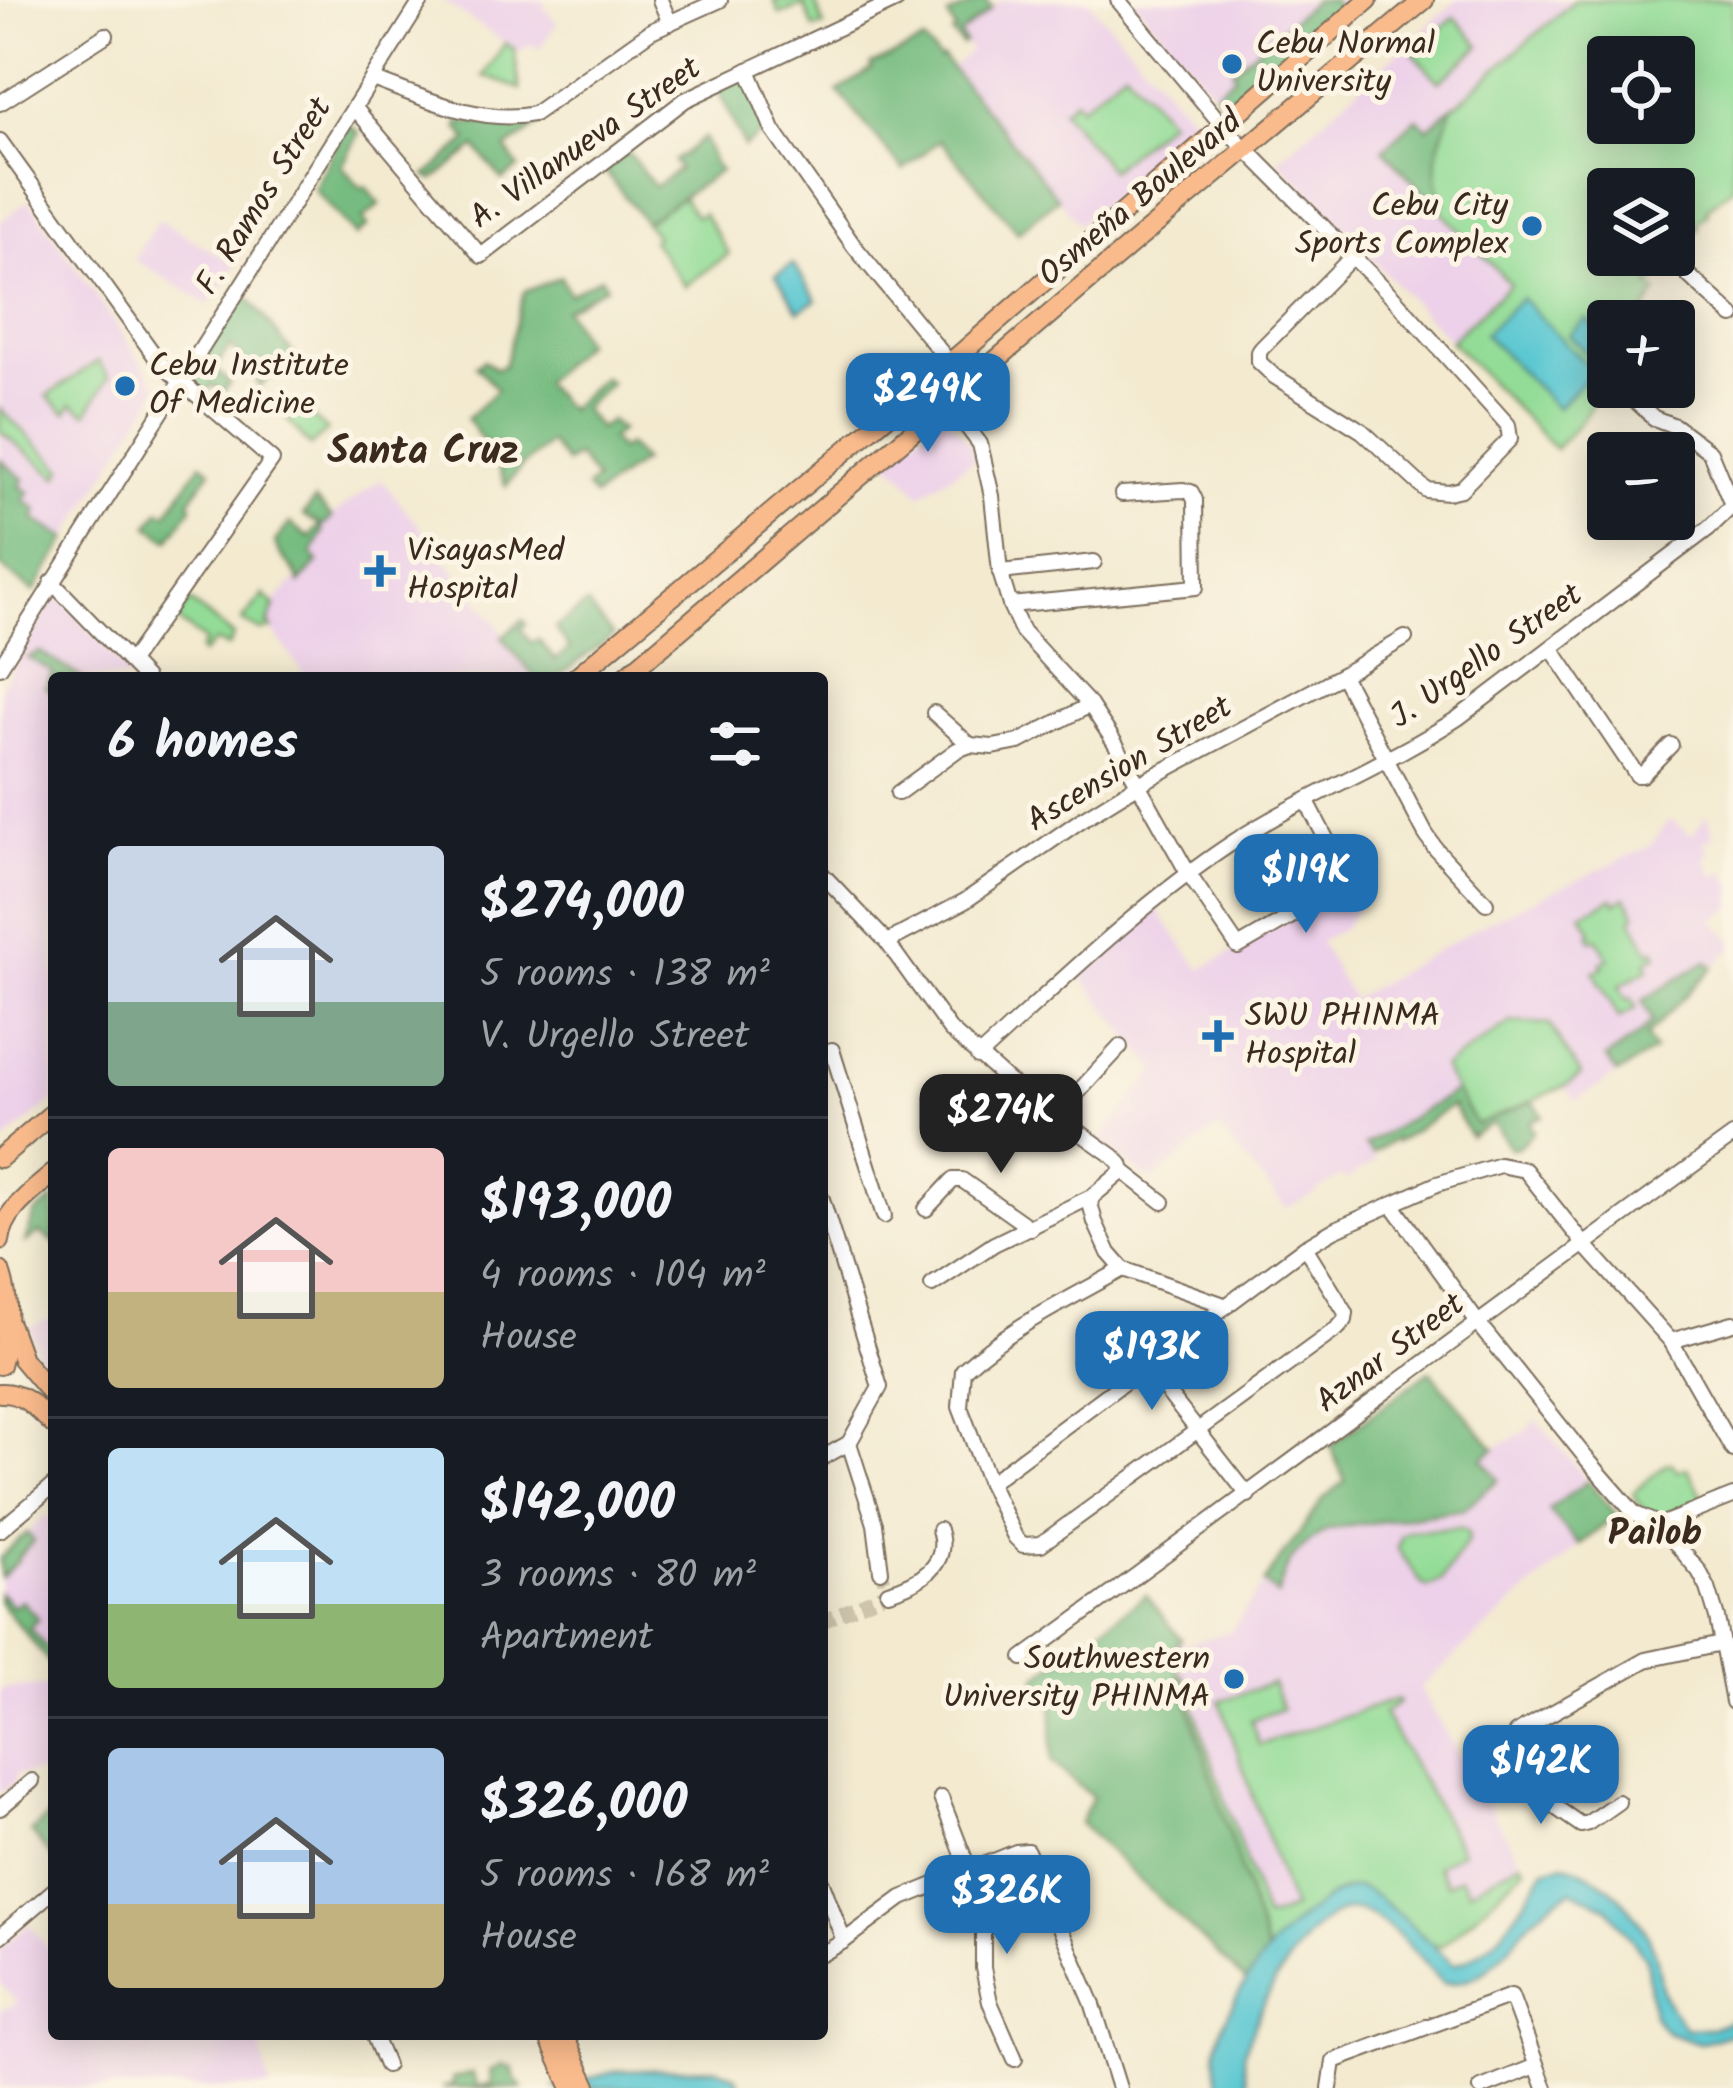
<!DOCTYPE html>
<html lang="en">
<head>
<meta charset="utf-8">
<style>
  :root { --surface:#171b24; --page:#242831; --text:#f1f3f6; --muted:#9ea1a6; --line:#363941; --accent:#1f6fb2 }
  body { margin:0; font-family:Kalam,sans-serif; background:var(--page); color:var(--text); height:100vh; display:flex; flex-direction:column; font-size:45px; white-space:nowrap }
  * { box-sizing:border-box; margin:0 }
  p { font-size:39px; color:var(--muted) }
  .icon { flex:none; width:66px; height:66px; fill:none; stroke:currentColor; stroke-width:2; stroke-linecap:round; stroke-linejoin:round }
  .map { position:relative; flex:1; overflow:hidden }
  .details { position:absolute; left:48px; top:672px; width:780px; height:1368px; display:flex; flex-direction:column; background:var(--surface); border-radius:12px; box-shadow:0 6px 30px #0003 }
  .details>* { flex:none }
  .fabs { position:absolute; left:1587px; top:36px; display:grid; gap:24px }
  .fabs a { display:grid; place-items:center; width:108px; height:108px; border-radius:12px; background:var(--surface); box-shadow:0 6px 30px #0003; font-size:60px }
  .price { position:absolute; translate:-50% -102px; padding:0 27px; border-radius:24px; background:var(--accent); color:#fff; font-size:39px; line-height:78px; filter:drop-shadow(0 3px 6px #0008) }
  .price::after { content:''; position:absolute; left:50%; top:72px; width:36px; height:27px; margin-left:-18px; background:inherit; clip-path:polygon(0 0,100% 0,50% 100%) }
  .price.current { background:#222; color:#fff }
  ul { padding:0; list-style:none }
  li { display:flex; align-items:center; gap:36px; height:300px; padding:0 60px }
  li+li { border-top:3px solid var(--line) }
  li span { display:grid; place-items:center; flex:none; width:336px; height:240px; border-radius:12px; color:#555 }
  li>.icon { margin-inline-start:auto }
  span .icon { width:144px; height:144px; fill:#fffc; stroke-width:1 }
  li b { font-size:51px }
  h2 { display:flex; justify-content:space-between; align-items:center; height:144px; padding:0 60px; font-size:51px }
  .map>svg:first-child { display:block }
  .built { fill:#edd0e9 }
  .green { fill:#93dc97; stroke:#67835a; stroke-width:3; fill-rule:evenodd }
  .forest { fill:#76bc80; stroke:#58734f; stroke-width:3 }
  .water { fill:#5ac7d1; stroke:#4a7878; stroke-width:3 }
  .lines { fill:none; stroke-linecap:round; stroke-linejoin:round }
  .minor-tunnel { stroke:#cec4ac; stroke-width:14; stroke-dasharray:14 7; stroke-linecap:butt }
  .minor-casing { stroke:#7b6d5c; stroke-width:18 }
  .major-casing { stroke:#7b6d5c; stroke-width:22 }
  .minor { stroke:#fff; stroke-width:14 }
  .major { stroke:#fabb8c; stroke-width:18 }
  .poi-dot { fill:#1f6fb2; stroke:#fcf5e5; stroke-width:4.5 }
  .labels { text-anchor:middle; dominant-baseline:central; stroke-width:10; stroke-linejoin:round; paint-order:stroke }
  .poi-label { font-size:33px; fill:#3b2a1e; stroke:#fcf5e5; text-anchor:start }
  .street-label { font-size:33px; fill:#3b2a1e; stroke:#fcf5e5 }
  .neighbourhood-label { font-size:36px; font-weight:bold; fill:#3b2a1e; stroke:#fcf5e5 }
  .quarter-label { font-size:39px; font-weight:bold; fill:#3b2a1e; stroke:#fcf5e5 }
</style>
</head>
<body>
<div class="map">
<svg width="1733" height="2088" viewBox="0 0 1733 2088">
  <rect width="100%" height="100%" fill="#fcf5e5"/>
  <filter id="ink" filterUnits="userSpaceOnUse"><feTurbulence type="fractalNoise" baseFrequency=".00833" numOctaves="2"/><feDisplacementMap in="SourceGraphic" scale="24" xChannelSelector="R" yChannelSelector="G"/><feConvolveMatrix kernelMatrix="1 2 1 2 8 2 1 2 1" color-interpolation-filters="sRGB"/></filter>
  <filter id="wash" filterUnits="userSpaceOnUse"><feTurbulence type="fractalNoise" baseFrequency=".004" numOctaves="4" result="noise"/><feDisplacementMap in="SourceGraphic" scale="48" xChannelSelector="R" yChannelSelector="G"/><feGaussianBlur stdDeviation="2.7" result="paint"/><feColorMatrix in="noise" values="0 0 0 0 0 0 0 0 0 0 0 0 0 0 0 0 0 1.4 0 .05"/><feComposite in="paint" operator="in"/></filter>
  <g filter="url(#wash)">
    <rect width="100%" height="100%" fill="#f3ead0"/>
    <g class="built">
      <polygon points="441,0 546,0 543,5 557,23 539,49 531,44 519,52"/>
      <polygon points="1001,0 1088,0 1197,124 1079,224 951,68 971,51 959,36"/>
      <polygon points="1133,0 1348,0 1226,106"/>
      <polygon points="1457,0 1575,0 1427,129 1510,284 1450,341 1278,160"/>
      <polygon points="29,200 159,387 61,548 0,491 0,222"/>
      <polygon points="158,219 236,265 209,305 134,259"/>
      <polygon points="944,413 971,445 974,460 921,494 889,461"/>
      <polygon points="381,479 540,678 307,678 268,624 277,599 315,562 307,553 320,525"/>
      <polygon points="57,594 133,678 54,678 54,1100 0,1145 0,689"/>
      <polygon points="1707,814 1715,837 1705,841 1710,853 1705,857 1713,876 1725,871 1733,887 1733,907 1713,920 1733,941 1733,947 1646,1036 1654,1050 1576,1101 1564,1087 1467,1130 1452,1101 1371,1153 1375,1162 1345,1180 1342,1176 1317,1190 1317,1193 1286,1208 1218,1128 1152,1181 1098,1141 1156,1070 1078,972 1155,907 1201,970 1351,884 1359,902 1345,927 1319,942 1352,999 1489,921 1650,846 1670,819 1692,835"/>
      <polygon points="54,1317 54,1377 42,1364 30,1327"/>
      <polygon points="1430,1371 1494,1448 1522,1434 1537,1420 1617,1515 1579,1545 1420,1688 1525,1868 1443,1945 1431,1945 1362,1888 1274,1944 1247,1983 1080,1823 1092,1797 1052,1762 1053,1699 1036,1698 1038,1676 1146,1595 1184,1644 1230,1632 1324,1498 1345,1481 1330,1446"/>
      <polygon points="47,1515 54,1523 54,1639 46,1647 0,1595 0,1558"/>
      <polygon points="54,1685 54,1772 16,1774 16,1781 0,1793 0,1689"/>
      <polygon points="29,1924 54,1956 54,2034 255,2034 262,2052 270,2088 0,2088 0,2011 17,2003 0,1983 0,1949"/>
    </g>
    <g class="green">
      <polygon points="774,0 814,0 824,26 814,29 804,5 780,14"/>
      <path d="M1575 0H1733V187L1706 209 1708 213 1696 224 1699 228 1674 250V189H1608V255L1674 254 1679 260 1649 286 1657 292 1639 321H1608V377L1584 418 1555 449 1450 341 1510 284 1393 160ZM1608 57H1674V123H1608Z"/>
      <polygon points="1455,17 1480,46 1439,82 1414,54"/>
      <polygon points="505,43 514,49 520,89 484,76"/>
      <polygon points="1125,69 1169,120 1110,170 1062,110 1075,99 1081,106"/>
      <polygon points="682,197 696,217 703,213 729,254 685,286 652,240 656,236 645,222"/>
      <polygon points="98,361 109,377 87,413 72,404 66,413 47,396"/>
      <polygon points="299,404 327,431 310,446 285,417"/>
      <polygon points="0,409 63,469 58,477 0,431"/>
      <polygon points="264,595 275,606 268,624 272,629 261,631 242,621"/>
      <polygon points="189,601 234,636 228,647 215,642 202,654 200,650 205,641 176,620"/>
      <polygon points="1626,897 1636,915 1632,918 1649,951 1655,949 1658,955 1646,961 1649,969 1619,986 1626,1000 1631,998 1636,1008 1619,1018 1594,972 1603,967 1601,963 1609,959 1597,938 1591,940 1589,935 1592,932 1582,914 1613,898 1616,903"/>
      <polygon points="1511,1022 1549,1024 1581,1075 1565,1086 1476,1126 1443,1068"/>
      <polygon points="1672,1463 1677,1471 1687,1468 1705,1500 1662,1518 1646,1514 1633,1493 1666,1464"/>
      <polygon points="1461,1528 1467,1531 1469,1539 1440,1582 1428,1587 1422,1584 1398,1549 1401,1535 1409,1531"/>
      <path d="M1183 1674 1265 1919 1292 1909 1220 1701 1272 1683 1282 1709 1251 1720 1259 1745 1397 1699 1399 1703 1383 1713 1462 1851 1437 1866 1447 1884 1461 1877 1469 1891 1521 1861 1525 1868 1443 1945H1431C1412 1928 1373 1884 1347 1889 1332 1892 1319 1905 1308 1915 1293 1927 1278 1939 1267 1954L1180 1675Z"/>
    </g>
    <g class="forest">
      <polygon points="982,0 985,0 992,8 960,35 965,43 962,45 952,34 956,31 948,16"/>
      <polygon points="1315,0 1332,0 1339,8 1226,106 1215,93 1235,75 1232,70"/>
      <polygon points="924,42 940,60 943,58 1058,198 1018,232 940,140 903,170 838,91 872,69 871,65"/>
      <polygon points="748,75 768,129 744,147 718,88"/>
      <path d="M1453 106C1440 142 1428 162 1444 203L1438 208 1383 149 1417 118 1427 128Z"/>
      <polygon points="459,123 540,124 506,149 519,168 502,180 476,147 433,180 426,176 468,140 458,127"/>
      <polygon points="348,124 359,133 342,166 361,188 365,186 380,204 363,219 368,226 356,236 314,189"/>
      <polygon points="704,138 714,164 720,171 645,222 604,170 628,152 655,187 679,169 674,161"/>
      <polygon points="561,277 569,294 601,277 606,286 565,309 584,342 543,383 568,410 603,377 610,383 582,409 599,429 610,421 620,430 610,440 620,450 627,445 642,461 594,497 586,488 596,480 577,456 566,463 550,443 522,466 506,486 493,455 467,419 497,390 476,366 484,360 496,369 504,366 524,292"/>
      <polygon points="243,291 294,355 259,387 254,370 230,346 215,369 230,383 223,392 212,385 202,399 183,382"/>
      <polygon points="0,460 24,479 20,486 29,492 24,500 37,510 34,519 67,539 34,592 0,566"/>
      <polygon points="201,463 211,470 190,500 192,507 169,540 149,526 160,510 167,514"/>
      <path d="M315 500 332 518 321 528 323 531 312 554 318 562 300 583C296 566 279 559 275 542L290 523 309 538 320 525 303 515Z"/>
      <polygon points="587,604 613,636 556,678 535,678 502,637 523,620 526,624 521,629 531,643 538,639 555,660 570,649 555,628"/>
      <polygon points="40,652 82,678 54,678 54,693 45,687 53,672 28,658"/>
      <polygon points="1706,961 1713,967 1646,1036 1654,1050 1617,1074 1606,1058 1640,1034 1652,1021 1642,1001"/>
      <polygon points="1456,1091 1476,1125 1533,1101 1543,1116 1534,1119 1529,1125 1534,1131 1518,1147 1510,1148 1493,1123 1470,1136 1452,1105 1396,1142 1394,1139 1372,1154 1365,1145"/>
      <polygon points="54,1200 54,1243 40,1233 25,1242 35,1214"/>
      <path d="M1430 1371 1495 1449 1482 1459 1499 1479 1464 1509 1329 1529C1298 1546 1285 1561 1278 1596L1264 1583 1324 1498 1345 1481 1330 1446Z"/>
      <polygon points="1588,1481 1617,1515 1579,1545 1548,1510"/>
      <polygon points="27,1533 34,1541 17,1558 18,1561 1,1577 0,1558"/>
      <polygon points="0,1593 13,1607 21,1600 38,1619 29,1628 54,1656 54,1668 0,1603"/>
      <polygon points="1146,1595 1181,1639 1172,1651 1267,1954 1247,1983 1080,1823 1092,1797 1052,1762 1053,1699 1036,1698 1038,1676"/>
      <polygon points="52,1814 54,1816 54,1860 31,1832"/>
      <polygon points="504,2064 507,2068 512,2066 515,2078 523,2088 442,2088 453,2085 452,2079 472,2073 477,2086 492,2085 490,2071"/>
    </g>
    <g class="water">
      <polygon points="793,264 817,300 799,311 776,275"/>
      <polygon points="1521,298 1593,371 1557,408 1484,334"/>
      <polygon points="1587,319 1608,343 1593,360 1569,335"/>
      <path d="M1564 1864C1606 1875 1639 1911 1655 1951 1659 1963 1659 1976 1662 1988 1666 2003 1677 2016 1685 2029L1711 2028 1733 2020V2033L1699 2043 1666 2032 1653 2016 1646 1958 1607 1907 1572 1890C1559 1898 1544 1907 1533 1918 1503 1950 1493 1982 1443 1983 1425 1963 1383 1913 1357 1910 1308 1905 1256 2011 1245 2051 1242 2062 1246 2077 1248 2088H1220C1217 2073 1214 2056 1218 2041 1223 2015 1256 1964 1274 1944 1290 1927 1335 1885 1359 1888 1380 1892 1434 1948 1454 1964 1497 1954 1522 1904 1545 1869Z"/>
      <polygon points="717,2068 735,2076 741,2088 553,2088 618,2071"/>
    </g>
  </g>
  <g filter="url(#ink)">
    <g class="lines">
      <polyline class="minor-tunnel" points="822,1622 888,1592 881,1571"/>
      <defs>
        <g id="minor">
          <polyline points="660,0 670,23"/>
          <polyline points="1118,0 1223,126 1395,299 1508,425 1510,439 1461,489 1448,492 1426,490 1362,431 1274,376 1259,362 1259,352 1262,348 1353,256"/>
          <polyline points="748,70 773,130 782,143 854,246 950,363"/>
          <path d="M372 79C422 97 480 125 534 114L651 31 720 0"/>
          <polyline points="0,103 106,35"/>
          <polyline points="354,107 481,256 685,100 897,0"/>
          <polyline points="0,141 160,363 272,460 130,662"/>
          <polyline points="1687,274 1733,316"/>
          <polyline points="931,379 980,444 992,496 1000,572 1010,605 1022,631 1090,705 1115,743 1188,873 1238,947 1349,883 1307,802"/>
          <polyline points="1624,390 1654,418 1675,426 1710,452 1732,505"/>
          <polyline points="1000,572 1094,562"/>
          <polyline points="52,582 145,678"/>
          <polyline points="1010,605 1196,587 1195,500 1191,492 1183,490 1122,494"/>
          <polyline points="1552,649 1637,775 1642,775 1671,745"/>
          <polyline points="0,667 422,0"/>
          <polyline points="1342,675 1425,833 1435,848 1486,903"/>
          <polyline points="934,713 970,745"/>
          <polyline points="898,793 957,750 970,745 993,747 1019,742 1090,705"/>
          <polyline points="822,874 887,942 950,1030 1009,1082 1113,1156 1121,1164 1123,1171 1163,1202"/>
          <polyline points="887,942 965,901 1081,820 1139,784 1342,675 1405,638"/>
          <polyline points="822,1053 832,1050 884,1216"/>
          <path d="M978 1057C1060 982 1140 904 1232 843 1304 796 1386 765 1458 718L1709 528 1733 505"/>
          <polyline points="1056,1116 1120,1047"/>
          <polyline points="1093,1196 1090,1203 1095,1222 1109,1253 1123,1269 1227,1306"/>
          <polyline points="822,1199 880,1387 849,1443 822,1458"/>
          <polyline points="1392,1204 1478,1323 1586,1458 1635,1514 1660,1525 1699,1571 1708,1588 1717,1618 1733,1702"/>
          <polyline points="926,1209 953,1180 962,1180 1030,1228"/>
          <path d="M1123 1269C1068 1300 1010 1327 963 1370L960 1407 989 1483 1015 1537 1023 1545 1041 1544 1338 1328 1345 1320 1346 1313 1305 1247"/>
          <polyline points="932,1285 994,1244 1093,1196 1123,1171"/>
          <polyline points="1671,1341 1733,1323"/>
          <polyline points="1147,1366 1248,1495"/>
          <polyline points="849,1443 875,1524 881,1571"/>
          <polyline points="989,1483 1305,1247 1334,1230 1437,1184 1500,1165 1525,1170 1584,1244 1671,1341 1733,1450"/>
          <polyline points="1660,1525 1733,1496"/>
          <polyline points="0,1530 54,1485"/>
          <path d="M888 1592C917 1584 951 1566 939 1530"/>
          <path d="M1023 1658C1261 1486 1495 1308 1733 1136"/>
          <polyline points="941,1798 983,1906 983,1968 990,2002 1015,2059"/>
          <polyline points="1618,1802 1588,1823 1581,1825 1558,1809 1517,1743 1516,1733 1646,1660 1721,1644"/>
          <polyline points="0,1808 32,1781"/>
          <polyline points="822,1883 844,1941"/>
          <polyline points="0,1936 54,1890"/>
          <polyline points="822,1954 844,1941 902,1898 1016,1852 1027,1851 1092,2002 1119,2088"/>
          <polyline points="373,2034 386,2065"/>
          <polyline points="1330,2088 1334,2061 1511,1996 1545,2088"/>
          <polyline points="1481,2088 1536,2066"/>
        </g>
        <g id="major">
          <polyline points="575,678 950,363 1368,0"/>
          <polyline points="624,678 1132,244 1424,0"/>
          <polyline points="0,1158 54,1112"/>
          <path d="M0 1241C3 1211 32 1192 54 1173"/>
          <path d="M0 1271C11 1302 9 1333 0 1365"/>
          <polyline points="10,1326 22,1359 54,1397"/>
          <path d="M0 1393C24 1392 37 1409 54 1425"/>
          <polyline points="547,2034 572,2088"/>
          <polyline points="563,2034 588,2088"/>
        </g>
      </defs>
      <use href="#minor" class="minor-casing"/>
      <use href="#major" class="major-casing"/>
      <use href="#minor" class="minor"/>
      <use href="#major" class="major"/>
    </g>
  </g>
  <g class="poi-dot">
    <circle cx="1232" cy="64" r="12"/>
    <circle cx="1532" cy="226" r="12"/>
    <circle cx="125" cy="386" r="12"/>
    <path d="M374 553h12v12h12v12h-12v12h-12v-12h-12v-12h12z"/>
    <path d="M1212 1018h12v12h12v12h-12v12h-12v-12h-12v-12h12z"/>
    <circle cx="1234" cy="1679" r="12"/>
  </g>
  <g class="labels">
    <g class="poi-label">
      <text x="1256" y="45">Cebu Normal<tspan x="1256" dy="38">University</tspan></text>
      <text x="1508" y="207" text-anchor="end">Cebu City<tspan x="1508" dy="38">Sports Complex</tspan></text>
      <text x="149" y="367">Cebu Institute<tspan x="149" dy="38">Of Medicine</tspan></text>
      <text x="407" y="552">VisayasMed<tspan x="407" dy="38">Hospital</tspan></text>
      <text x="1245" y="1017">SWU PHINMA<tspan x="1245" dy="38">Hospital</tspan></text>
      <text x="1210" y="1660" text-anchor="end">Southwestern<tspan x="1210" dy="38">University PHINMA</tspan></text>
    </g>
    <g class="street-label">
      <text transform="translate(586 144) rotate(-35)">A. Villanueva Street</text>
      <text transform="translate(265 197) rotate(-58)">F. Ramos Street</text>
      <text transform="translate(1141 199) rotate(-40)">Osmeña Boulevard</text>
      <text transform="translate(1487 657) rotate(-35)">J. Urgello Street</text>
      <text transform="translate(1130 765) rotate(-31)">Ascension Street</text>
      <text transform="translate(1391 1354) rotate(-37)">Aznar Street</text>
    </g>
    <g class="neighbourhood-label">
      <text x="1655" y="1534">Pailob</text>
    </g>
    <g class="quarter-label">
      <text x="423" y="453">Santa Cruz</text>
    </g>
  </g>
</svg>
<div class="fabs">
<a><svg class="icon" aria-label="locate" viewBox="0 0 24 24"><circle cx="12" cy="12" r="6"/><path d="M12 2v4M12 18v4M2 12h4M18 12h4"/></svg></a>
<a><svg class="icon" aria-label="layers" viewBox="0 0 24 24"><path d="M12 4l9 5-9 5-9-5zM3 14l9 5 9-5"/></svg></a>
<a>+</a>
<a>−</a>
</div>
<b class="price" style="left:928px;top:455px">$249K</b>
<b class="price" style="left:1306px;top:936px">$119K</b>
<b class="price current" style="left:1001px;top:1176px">$274K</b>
<b class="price" style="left:1152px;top:1413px">$193K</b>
<b class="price" style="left:1541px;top:1827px">$142K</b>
<b class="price" style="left:1007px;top:1957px">$326K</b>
<section class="details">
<h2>6 homes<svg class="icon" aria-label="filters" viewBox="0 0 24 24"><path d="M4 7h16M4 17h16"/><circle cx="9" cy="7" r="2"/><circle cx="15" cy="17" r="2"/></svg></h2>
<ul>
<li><span style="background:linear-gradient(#c9d6e8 65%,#7fa58c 0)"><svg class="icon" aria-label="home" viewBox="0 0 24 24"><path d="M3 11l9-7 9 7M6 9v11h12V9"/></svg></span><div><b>$274,000</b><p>5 rooms · 138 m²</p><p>V. Urgello Street</p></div></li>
<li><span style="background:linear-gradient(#f6c9c9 60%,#c2b280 0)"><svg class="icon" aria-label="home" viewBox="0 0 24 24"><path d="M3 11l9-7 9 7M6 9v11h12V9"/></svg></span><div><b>$193,000</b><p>4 rooms · 104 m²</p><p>House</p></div></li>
<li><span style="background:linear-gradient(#bfe0f5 65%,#8fb573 0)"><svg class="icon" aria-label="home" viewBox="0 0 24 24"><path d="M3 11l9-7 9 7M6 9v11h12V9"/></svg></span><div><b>$142,000</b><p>3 rooms · 80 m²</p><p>Apartment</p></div></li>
<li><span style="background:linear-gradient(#a9c7e8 65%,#c2b280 0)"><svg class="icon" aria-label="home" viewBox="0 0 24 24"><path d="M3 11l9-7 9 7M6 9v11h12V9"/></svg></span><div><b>$326,000</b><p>5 rooms · 168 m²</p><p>House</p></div></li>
</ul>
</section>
</div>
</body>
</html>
